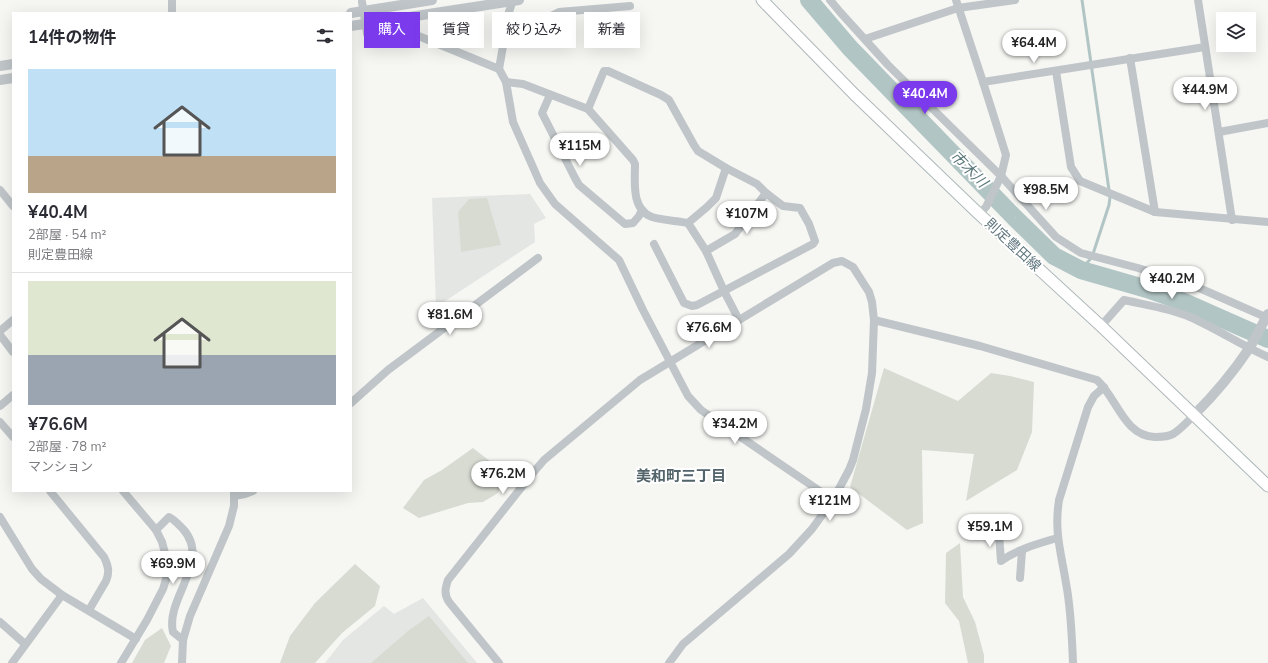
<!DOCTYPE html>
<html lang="ja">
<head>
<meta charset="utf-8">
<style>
  :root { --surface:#fff; --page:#f2f2f3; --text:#2b2b33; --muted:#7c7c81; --line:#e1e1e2; --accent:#7c3aed }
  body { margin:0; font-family:"Nunito Sans","Noto Sans JP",sans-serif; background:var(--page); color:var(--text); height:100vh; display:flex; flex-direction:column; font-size:15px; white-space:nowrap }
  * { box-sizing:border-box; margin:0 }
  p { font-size:13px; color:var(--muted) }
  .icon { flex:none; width:22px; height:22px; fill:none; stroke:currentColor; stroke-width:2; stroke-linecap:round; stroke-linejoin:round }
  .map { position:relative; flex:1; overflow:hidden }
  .sheet { position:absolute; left:12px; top:12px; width:340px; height:480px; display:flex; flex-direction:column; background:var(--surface); border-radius:0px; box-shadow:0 4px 16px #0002 }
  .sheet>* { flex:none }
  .top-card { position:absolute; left:364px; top:12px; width:380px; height:36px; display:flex; gap:8px }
  .controls { position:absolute; left:1216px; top:12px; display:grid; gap:8px }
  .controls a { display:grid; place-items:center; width:40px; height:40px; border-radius:0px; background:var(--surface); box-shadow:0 4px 16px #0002; font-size:20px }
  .price { position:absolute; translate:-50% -34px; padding:0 9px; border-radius:14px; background:#fff; color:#222; font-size:13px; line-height:26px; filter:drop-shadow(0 1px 2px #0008) }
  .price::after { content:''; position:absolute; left:50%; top:24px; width:12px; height:9px; margin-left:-6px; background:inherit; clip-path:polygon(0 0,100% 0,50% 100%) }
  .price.active { background:var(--accent); color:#fff }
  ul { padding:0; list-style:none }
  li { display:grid; align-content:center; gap:8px; height:212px; padding:0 16px }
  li+li { border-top:1px solid var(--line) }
  li span { display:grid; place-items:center; height:124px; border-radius:0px; color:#555 }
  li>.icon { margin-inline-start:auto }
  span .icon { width:72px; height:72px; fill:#fffc; stroke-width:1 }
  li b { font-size:17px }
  h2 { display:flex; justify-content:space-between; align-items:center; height:48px; padding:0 16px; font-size:17px }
  .tag { padding:0 14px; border-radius:0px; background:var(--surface); box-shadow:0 4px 16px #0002; font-size:14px; line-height:36px }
  .tag.active { background:var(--accent); color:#fff }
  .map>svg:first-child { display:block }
  .built { fill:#e4e6e4 }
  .green { fill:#d7dbd2 }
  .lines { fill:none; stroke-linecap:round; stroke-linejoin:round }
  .stream { stroke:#b2c5c5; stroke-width:3 }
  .river { stroke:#b2c5c5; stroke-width:18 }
  .secondary-casing { stroke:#afb8bb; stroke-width:13 }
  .minor { stroke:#bfc5c8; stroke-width:8 }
  .tertiary { stroke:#bfc5c8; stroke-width:10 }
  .secondary { stroke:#fff; stroke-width:11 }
  .minor-bridge { stroke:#bfc5c8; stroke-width:8 }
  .labels { text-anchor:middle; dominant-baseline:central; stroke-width:4; stroke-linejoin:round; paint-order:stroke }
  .street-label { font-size:14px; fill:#61777f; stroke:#fff }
  .water-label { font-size:15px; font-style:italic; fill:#5b787a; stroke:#fff }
  .neighbourhood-label { font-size:15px; font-weight:bold; fill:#53646a; stroke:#fff }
</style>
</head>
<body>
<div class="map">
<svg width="1268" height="663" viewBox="0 0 1268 663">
  <rect width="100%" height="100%" fill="#f6f6f3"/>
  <g class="built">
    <polygon points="530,194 546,218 534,224 535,242 436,307 432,198"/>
    <polygon points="423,598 477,663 325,663 343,640 384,606 394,614"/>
  </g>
  <g class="green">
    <polygon points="487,198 501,245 461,252 458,212 469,199"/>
    <polygon points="884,368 958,401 991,373 1010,376 1034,382 1032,432 1017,470 966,501 974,454 922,450 923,523 907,530 850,487"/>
    <polygon points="473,448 505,473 498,493 483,502 468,503 419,518 403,508 424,480 442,470"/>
    <polygon points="960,543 963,597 975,622 984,655 984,663 968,663 959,621 945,603 946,553"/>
    <polygon points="355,564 380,586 375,606 342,633 315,663 280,663 290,636 315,603"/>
    <polygon points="429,616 468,663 371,663 408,631"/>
    <polygon points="162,628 171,646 164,663 132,663 145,640"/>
  </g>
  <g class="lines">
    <polyline class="stream" points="1081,270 1092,257 1109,205 1110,197 1082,0"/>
    <polyline class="river" points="809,0 850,48 1015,218 1054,256 1081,270 1147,289 1184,302 1268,339"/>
    <defs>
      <polyline id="secondary" points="762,0 854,94 979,214 1101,326 1268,486"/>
    </defs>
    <use href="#secondary" class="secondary-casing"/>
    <g class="minor">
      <polyline points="830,0 840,12 888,65 1001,176 1056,237 1081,253 1138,268 1190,284 1268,318"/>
      <polyline points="956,0 983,82 1006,155 1001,176 986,207 979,214"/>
      <polyline points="1198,0 1232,220"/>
      <polyline points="509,12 499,69 506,82 513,122 540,183 555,204 619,260 643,310 688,396 701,410 833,500"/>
      <polyline points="172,13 172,0"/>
      <polyline points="367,33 370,42 416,35 499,69"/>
      <polyline points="505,35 516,33 559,12 630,6"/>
      <polyline points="865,39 958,8 1015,0"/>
      <polyline points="1130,58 1155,212"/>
      <polyline points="1056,71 1071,167 1080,181 1155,212 1268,222"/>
      <path d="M506 82 523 84 588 109 633 160 635 164C635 182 631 209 652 217 661 220 678 221 688 223L706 251 724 291 739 320"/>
      <polyline points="983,82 1205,47"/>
      <polyline points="550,95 542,113 575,178 579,185 625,224 633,223 639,216 642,210"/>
      <polyline points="588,109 604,71 608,71 661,95 669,100 694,145 698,151 726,168 757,184 766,193 783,206 800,208 809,224 815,241 813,244 697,305 692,306 684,303 654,244"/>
      <polyline points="1219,132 1268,123"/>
      <polyline points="0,190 13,206"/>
      <polyline points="688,223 707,207 716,198 726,168"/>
      <polyline points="706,251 735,234 766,193"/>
      <path d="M1101 326 1124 300C1146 305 1169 308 1190 317 1217 329 1241 345 1268 357"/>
      <polyline points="0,331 13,320"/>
      <polyline points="0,335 13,352"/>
      <polyline points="351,403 388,370 538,258"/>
      <polyline points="0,406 13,395"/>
      <polyline points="0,422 13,437"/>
      <path d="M50 491 104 557C108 565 110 572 106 581L89 610"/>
      <polyline points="234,496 245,494 253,491"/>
      <polyline points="0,517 32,569 41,579 62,595 136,639"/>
      <path d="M156 530 169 517C175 520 179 525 183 529 212 561 165 598 173 632L183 640"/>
      <path d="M999 534 1001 561C1018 549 1037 544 1057 538"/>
      <polyline points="1020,578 1022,551"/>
      <polyline points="0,622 25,644"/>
      <polyline points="12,663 62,595"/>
      <polyline points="121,663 147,620 163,589 167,576 165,553 162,542 156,530 123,491"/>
      <polyline points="182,663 183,640 190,616 229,526 234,506 234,491"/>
      <path d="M499 663 449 602C444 594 445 589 448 580L532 474 544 460 640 380 833 263 842 261 853 267 869 292 872 302 874 320 980 346 1097 380C1117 398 1124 436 1155 437 1161 437 1168 437 1173 434 1181 429 1188 421 1194 415"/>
      <polyline points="669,663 683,644 789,554 812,529 833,500 849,470 853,460 866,409 872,373 874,320"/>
      <path d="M1073 663C1072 636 1071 609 1066 583 1061 552 1054 532 1059 500L1088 407 1094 396 1104 387"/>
    </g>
    <g class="tertiary">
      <polyline points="351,13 432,0"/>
      <polyline points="351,26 519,0"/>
      <polyline points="0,66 13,64"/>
      <polyline points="0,80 13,78"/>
      <path d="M1194 415C1214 395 1232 374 1248 350 1256 338 1261 326 1268 314"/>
    </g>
    <use href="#secondary" class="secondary"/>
    <g class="minor-bridge">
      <polyline points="362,2 367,33"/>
      <polyline points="509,12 513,0"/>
    </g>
  </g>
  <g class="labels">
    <g class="street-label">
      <text transform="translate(1013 245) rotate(43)">則定豊田線</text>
    </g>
    <g class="water-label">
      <text transform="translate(969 169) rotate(45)">市木川</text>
    </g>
    <g class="neighbourhood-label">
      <text x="681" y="476">美和町三丁目</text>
    </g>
  </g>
</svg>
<div class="controls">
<a><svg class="icon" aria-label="layers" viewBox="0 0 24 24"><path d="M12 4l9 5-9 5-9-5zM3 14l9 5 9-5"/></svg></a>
</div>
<b class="price" style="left:1034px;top:64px">¥64.4M</b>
<b class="price" style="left:1205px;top:111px">¥44.9M</b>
<b class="price active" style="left:925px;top:115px">¥40.4M</b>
<b class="price" style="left:580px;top:167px">¥115M</b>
<b class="price" style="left:1046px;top:211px">¥98.5M</b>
<b class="price" style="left:747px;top:235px">¥107M</b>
<b class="price" style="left:1172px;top:300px">¥40.2M</b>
<b class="price" style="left:450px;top:336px">¥81.6M</b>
<b class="price" style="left:709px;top:349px">¥76.6M</b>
<b class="price" style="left:735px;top:445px">¥34.2M</b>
<b class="price" style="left:503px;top:495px">¥76.2M</b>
<b class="price" style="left:830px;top:522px">¥121M</b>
<b class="price" style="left:990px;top:548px">¥59.1M</b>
<b class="price" style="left:173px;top:585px">¥69.9M</b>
<div class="top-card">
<a class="tag active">購入</a>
<a class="tag">賃貸</a>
<a class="tag">絞り込み</a>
<a class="tag">新着</a>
</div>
<section class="sheet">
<h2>14件の物件<svg class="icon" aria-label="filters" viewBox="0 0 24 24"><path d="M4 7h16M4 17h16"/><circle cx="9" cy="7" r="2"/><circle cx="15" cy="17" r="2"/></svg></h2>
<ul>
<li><span style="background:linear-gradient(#bfe0f5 70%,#b9a48a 0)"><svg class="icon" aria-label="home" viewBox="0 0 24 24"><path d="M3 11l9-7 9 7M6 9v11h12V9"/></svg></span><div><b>¥40.4M</b><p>2部屋 · 54 m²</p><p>則定豊田線</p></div></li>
<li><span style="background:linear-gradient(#dfe7d0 60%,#9aa5b1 0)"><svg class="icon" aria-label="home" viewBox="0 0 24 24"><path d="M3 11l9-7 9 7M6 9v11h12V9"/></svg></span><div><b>¥76.6M</b><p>2部屋 · 78 m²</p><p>マンション</p></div></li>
</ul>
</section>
</div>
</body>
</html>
